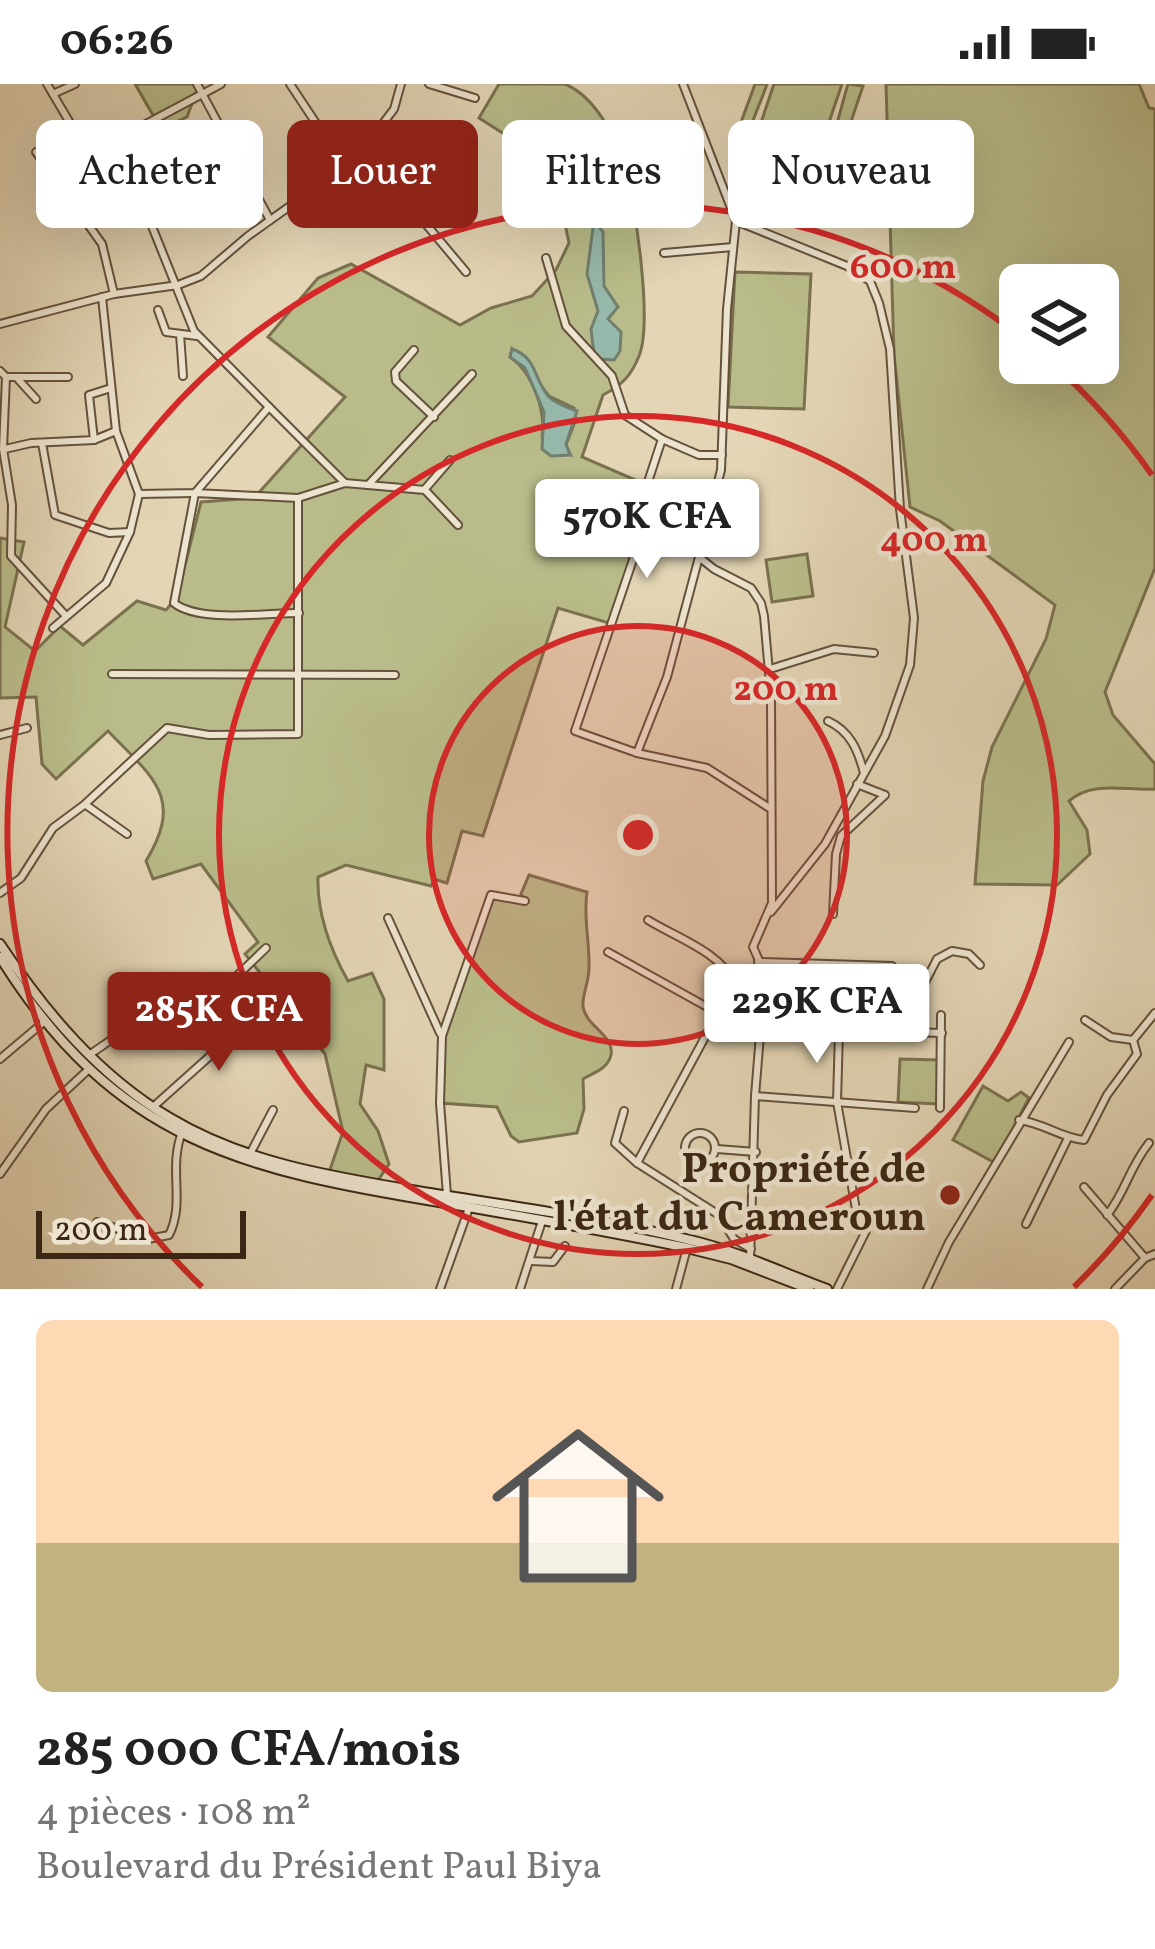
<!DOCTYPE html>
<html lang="fr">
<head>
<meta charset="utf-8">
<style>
  :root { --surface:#fff; --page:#f6f6f6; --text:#222; --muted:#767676; --line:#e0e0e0; --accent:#8f2418 }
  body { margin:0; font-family:Vollkorn,serif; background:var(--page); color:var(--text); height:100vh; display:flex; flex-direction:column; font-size:45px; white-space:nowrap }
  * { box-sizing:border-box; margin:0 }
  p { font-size:39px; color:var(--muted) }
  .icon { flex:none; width:66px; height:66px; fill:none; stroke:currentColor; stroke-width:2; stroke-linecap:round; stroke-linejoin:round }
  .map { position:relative; height:1205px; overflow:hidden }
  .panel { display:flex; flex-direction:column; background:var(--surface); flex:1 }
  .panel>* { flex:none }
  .banner { position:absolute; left:36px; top:36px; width:1083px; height:108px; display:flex; gap:24px }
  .controls { position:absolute; left:999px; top:180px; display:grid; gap:24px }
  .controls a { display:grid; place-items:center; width:120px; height:120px; border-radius:18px; background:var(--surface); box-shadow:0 12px 48px #0002; font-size:60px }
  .scale { position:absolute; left:36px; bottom:30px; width:210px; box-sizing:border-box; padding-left:12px; border:6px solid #3b2713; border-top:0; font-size:33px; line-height:42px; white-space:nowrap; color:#3b2713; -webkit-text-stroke:9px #ede4cf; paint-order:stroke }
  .price { position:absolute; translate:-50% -102px; padding:0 27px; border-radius:12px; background:#fff; color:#222; font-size:39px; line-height:78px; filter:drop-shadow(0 3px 6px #0008) }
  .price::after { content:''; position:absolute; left:50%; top:72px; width:36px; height:27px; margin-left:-18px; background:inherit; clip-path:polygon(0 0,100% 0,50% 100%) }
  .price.active { background:var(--accent); color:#fff }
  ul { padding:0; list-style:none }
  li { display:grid; align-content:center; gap:24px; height:636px; padding:0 36px }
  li+li { border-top:3px solid var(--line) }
  li span { display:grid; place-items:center; height:372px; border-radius:18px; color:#555 }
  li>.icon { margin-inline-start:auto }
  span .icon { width:216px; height:216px; fill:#fffc; stroke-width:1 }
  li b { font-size:51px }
  .pill { padding:0 42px; border-radius:18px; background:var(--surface); box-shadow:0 12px 48px #0002; font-size:42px; line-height:108px }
  .pill.active { background:var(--accent); color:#fff }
  .status { display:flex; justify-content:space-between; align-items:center; height:84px; padding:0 60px; background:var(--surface); direction:ltr }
  .status svg { height:33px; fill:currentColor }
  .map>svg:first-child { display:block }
  .green { fill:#b9bc8a; stroke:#7a724e; stroke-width:3; fill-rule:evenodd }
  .water { fill:#96b9ab; stroke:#727f6e; stroke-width:3 }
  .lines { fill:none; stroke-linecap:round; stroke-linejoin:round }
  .minor-casing { stroke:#65523c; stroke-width:10 }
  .tertiary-casing { stroke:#65523c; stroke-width:10 }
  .secondary-casing { stroke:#3b2713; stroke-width:12 }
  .minor { stroke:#ede4cf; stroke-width:6 }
  .tertiary { stroke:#ede4cf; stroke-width:6 }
  .secondary { stroke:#ede4cf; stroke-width:8 }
  .ring { fill:none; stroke:#d62828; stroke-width:6 }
  .poi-dot { fill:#8f2418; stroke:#ede4cf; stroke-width:4.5 }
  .labels { text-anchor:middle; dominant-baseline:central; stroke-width:9; stroke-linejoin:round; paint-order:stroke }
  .poi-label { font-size:42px; font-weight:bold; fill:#3b2713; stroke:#ede4cf; text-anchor:end }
  .centre { fill:#d62828; stroke:#ede4cf; stroke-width:6 }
  .ring-label { font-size:36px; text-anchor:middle; font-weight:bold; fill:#d62828; stroke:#ede4cf; stroke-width:9; stroke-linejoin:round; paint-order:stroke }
</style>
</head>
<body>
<div class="status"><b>06:26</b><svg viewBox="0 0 49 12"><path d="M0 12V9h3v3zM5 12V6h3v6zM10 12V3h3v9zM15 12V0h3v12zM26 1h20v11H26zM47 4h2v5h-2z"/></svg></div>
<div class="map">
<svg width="1155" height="1205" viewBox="0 0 1155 1205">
  <rect width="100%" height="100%" fill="#e3d5b5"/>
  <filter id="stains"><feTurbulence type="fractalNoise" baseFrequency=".00167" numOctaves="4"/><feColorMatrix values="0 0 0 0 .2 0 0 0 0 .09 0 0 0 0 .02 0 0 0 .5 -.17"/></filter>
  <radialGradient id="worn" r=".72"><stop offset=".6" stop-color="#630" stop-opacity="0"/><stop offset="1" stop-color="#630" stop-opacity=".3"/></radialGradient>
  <g class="green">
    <polygon points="135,0 198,0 198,3 187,33 167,42 157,38"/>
    <path d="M499 0H565C594 12 615 51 624 80 635 116 653 238 639 272 631 292 622 301 603 311L582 373 647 401 646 424 612 540 558 524 483 752 462 747 447 799 434 795 431 802 346 781 318 793C317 829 330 865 348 897L372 889 384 915V986L366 981 360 1020 378 1047 389 1080 370 1108 325 1100 343 1048 325 970 245 870 258 858 201 780 153 795 146 777C185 713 152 693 108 647L56 695 42 680 36 613 0 614V454L24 458 5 543 35 567 60 542 83 561 137 517 166 526 177 513 201 418 254 414 345 313 268 253 318 194 351 180 460 241 491 224 532 212 556 186 569 159 564 135 541 94 512 55 479 34ZM512 265 549 312 574 324 576 335 566 361 570 370 542 354C546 326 533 289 510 273Z"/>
    <path d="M755 0H767C760 22 741 57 745 80 750 112 798 129 815 97 831 69 839 30 848 0L863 2 826 112C814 114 805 124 791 126 779 127 764 124 754 117 714 89 743 36 755 0Z"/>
    <polygon points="774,0 842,0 808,100 747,80"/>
    <path d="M886 0H1139L1149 24 1155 25V484L1105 608 1113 631 1155 680V705C1126 707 1093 696 1069 717L1087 746 1090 770 1057 801 975 800 983 697 992 663 1046 555 1055 521 940 437 910 423 894 270ZM1020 201H1098V279H1020Z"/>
    <polygon points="735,188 811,190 804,325 728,323"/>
    <polygon points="807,470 813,512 772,518 766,476"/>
    <path d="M529 791 587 808C583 834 590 858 589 885 589 897 582 911 583 923 586 942 615 952 611 971 608 985 593 989 583 995L584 1025 577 1049 519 1058 511 1052 497 1023 440 1019 446 934 491 811 524 815 521 810Z"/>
    <polygon points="900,975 939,976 937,1020 898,1018"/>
    <polygon points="983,1002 1008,1017 1021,1008 1029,1014 995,1079 953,1056"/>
  </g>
  <g class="water">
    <polygon points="594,136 603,148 604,202 618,223 608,235 621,248 620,267 614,276 599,275 594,270 591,245 598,227 587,190"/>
    <path d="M512 265C538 274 533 295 549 313 556 320 569 324 577 327L566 360 570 371 551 372 542 365 544 328 525 284 510 273Z"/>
  </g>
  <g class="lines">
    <defs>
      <g id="minor">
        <path d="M47 0 109 105C119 116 132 111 143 120L194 247 269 323 195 409 139 410 130 448 106 499 53 544"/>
        <polyline points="197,0 270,136"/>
        <polyline points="290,0 345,83"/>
        <polyline points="429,0 475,14"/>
        <polyline points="53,10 75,0"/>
        <polyline points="146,40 221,0"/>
        <polyline points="36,68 102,160 114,210"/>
        <polyline points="356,75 425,139 466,188"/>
        <polyline points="322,100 355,139"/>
        <polyline points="736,137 847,182 870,197 879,219 890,265 900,425 914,534 910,581 885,652 825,760 771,828"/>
        <polyline points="664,169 733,163"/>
        <polyline points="546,174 566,242 612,292 625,331 662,355"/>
        <polyline points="102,213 116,347 139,410"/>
        <polyline points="158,226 166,248 197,252"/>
        <polyline points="180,250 183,292"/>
        <polyline points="414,266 395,288 396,297 434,333"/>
        <polyline points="0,287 6,293 3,365 12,421 11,472 66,532"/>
        <polyline points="6,293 68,293"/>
        <polyline points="17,294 36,315"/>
        <polyline points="269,323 345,399"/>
        <polyline points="94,356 116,347"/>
        <polyline points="42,359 55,431 109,449 130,448"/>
        <polyline points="5,365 31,359 94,356 89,311 111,304"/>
        <polyline points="722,371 699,371 662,355 647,401 640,455 575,647 637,669 707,684 771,725"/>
        <polyline points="369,400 472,290"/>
        <polyline points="425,405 450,376"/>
        <path d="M299 529C266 529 199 539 174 519L195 409 298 414 345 399 425 406 458 441"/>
        <polyline points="770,585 834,565 874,569"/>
        <polyline points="112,590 395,591"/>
        <path d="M828 637C850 647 858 666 864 689"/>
        <polyline points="0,651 27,644"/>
        <polyline points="637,669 667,593 699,473"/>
        <polyline points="86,721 127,750"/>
        <polyline points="0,809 21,794 53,744 84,721 167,644 209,651 298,650 298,414"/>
        <polyline points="833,830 836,770 841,752 885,711 857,700"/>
        <polyline points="388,834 440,949"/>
        <path d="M648 836C675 853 723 869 734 900L718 929"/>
        <polyline points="608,868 718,929 637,1079 719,1131 734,1155 751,1165"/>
        <polyline points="758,878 892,882 900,892 896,948"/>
        <polyline points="899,908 920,908 937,875 952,867 969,870 980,881"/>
        <polyline points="1085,936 1111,953 1133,956 1155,929"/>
        <polyline points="815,945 942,949"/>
        <polyline points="89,971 124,947 158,943 186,929 218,910 266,864"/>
        <polyline points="0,975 45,937"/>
        <polyline points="755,1012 915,1024"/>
        <polyline points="153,1023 257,930"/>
        <polyline points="940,1024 941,931"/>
        <polyline points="624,1027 615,1059 637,1079"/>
        <path d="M1019 1036C1044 1039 1061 1054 1084 1056L1107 1011 1137 970 1133 956"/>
        <circle cx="700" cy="1064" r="15"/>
        <polyline points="717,1065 756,1068"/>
        <polyline points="250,1070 273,1026"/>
        <polyline points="0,1090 46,1025 89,985"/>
        <polyline points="1084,1103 1145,1174"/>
        <polyline points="447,1111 440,1019 442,952 491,811 525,817"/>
        <path d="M1107 1131C1125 1109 1129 1084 1149 1059"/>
        <path d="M97 1138 148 1155 169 1151C186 1117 167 1085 183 1045"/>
        <polyline points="1026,1140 1068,1054"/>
        <polyline points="531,1177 553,1178 565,1162"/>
        <polyline points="440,1205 469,1124"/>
        <polyline points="520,1205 542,1137"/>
        <polyline points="676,1205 687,1164"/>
        <polyline points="837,1205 866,1147 857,1131 837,1018 839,947"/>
        <polyline points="927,1205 949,1158 1069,958"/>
        <polyline points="1115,1205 1145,1174 1155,1170"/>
      </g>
      <g id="tertiary">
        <polyline points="683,0 736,137 727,225 721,386 699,473 714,485 751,504 761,519 764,532 771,611 772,819 753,863 765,890 755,1012 750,1176"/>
        <polyline points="0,240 114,210 178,201 201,192 248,152 356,75 394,25 401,0"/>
      </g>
      <g id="secondary">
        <path d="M0 860C45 928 99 992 170 1034 248 1081 342 1094 430 1109 517 1123 605 1135 690 1156 737 1167 781 1188 827 1205"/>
        <path d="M0 873C115 1058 243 1086 445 1119 526 1133 607 1147 687 1164L731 1175 809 1205"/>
      </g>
    </defs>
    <use href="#minor" class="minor-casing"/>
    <use href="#tertiary" class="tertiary-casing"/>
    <use href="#secondary" class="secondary-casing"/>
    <use href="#minor" class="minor"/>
    <use href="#tertiary" class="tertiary"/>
    <use href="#secondary" class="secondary"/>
  </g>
  <circle cx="638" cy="751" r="209" fill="#d62828" fill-opacity=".12"/>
  <g class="ring">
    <circle cx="638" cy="751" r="209"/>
    <circle cx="638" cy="751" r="419"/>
    <path d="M1152 1111A628 628 0 0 1 1074 1203M202 1203A628 628 0 0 1 1016 249M1054 281A628 628 0 0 1 1152 391"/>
  </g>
  <circle class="poi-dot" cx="950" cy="1111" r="12"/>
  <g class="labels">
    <g class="poi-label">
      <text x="926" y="1087">Propriété de<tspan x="926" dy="48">l'état du Cameroun</tspan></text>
    </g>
  </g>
  <circle cx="638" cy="751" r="18" class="centre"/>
  <g class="ring-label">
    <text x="903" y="194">600 m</text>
    <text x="934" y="467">400 m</text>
    <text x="786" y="616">200 m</text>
  </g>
  <rect width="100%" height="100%" filter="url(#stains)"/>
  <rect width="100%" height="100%" fill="url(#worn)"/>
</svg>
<div class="controls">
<a><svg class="icon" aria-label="layers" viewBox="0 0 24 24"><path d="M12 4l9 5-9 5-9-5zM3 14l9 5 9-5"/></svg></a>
</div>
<div class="scale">200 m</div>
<b class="price" style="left:647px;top:497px">570K CFA</b>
<b class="price" style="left:817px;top:982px">229K CFA</b>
<b class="price active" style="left:219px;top:990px">285K CFA</b>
<div class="banner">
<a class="pill">Acheter</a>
<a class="pill active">Louer</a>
<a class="pill">Filtres</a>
<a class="pill">Nouveau</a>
</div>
</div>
<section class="panel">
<ul>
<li><span style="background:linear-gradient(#ffd9b3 60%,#c2b280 0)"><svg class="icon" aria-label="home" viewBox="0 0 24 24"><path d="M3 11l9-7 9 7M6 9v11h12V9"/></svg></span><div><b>285 000 CFA/mois</b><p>4 pièces · 108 m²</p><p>Boulevard du Président Paul Biya</p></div></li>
</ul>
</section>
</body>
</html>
